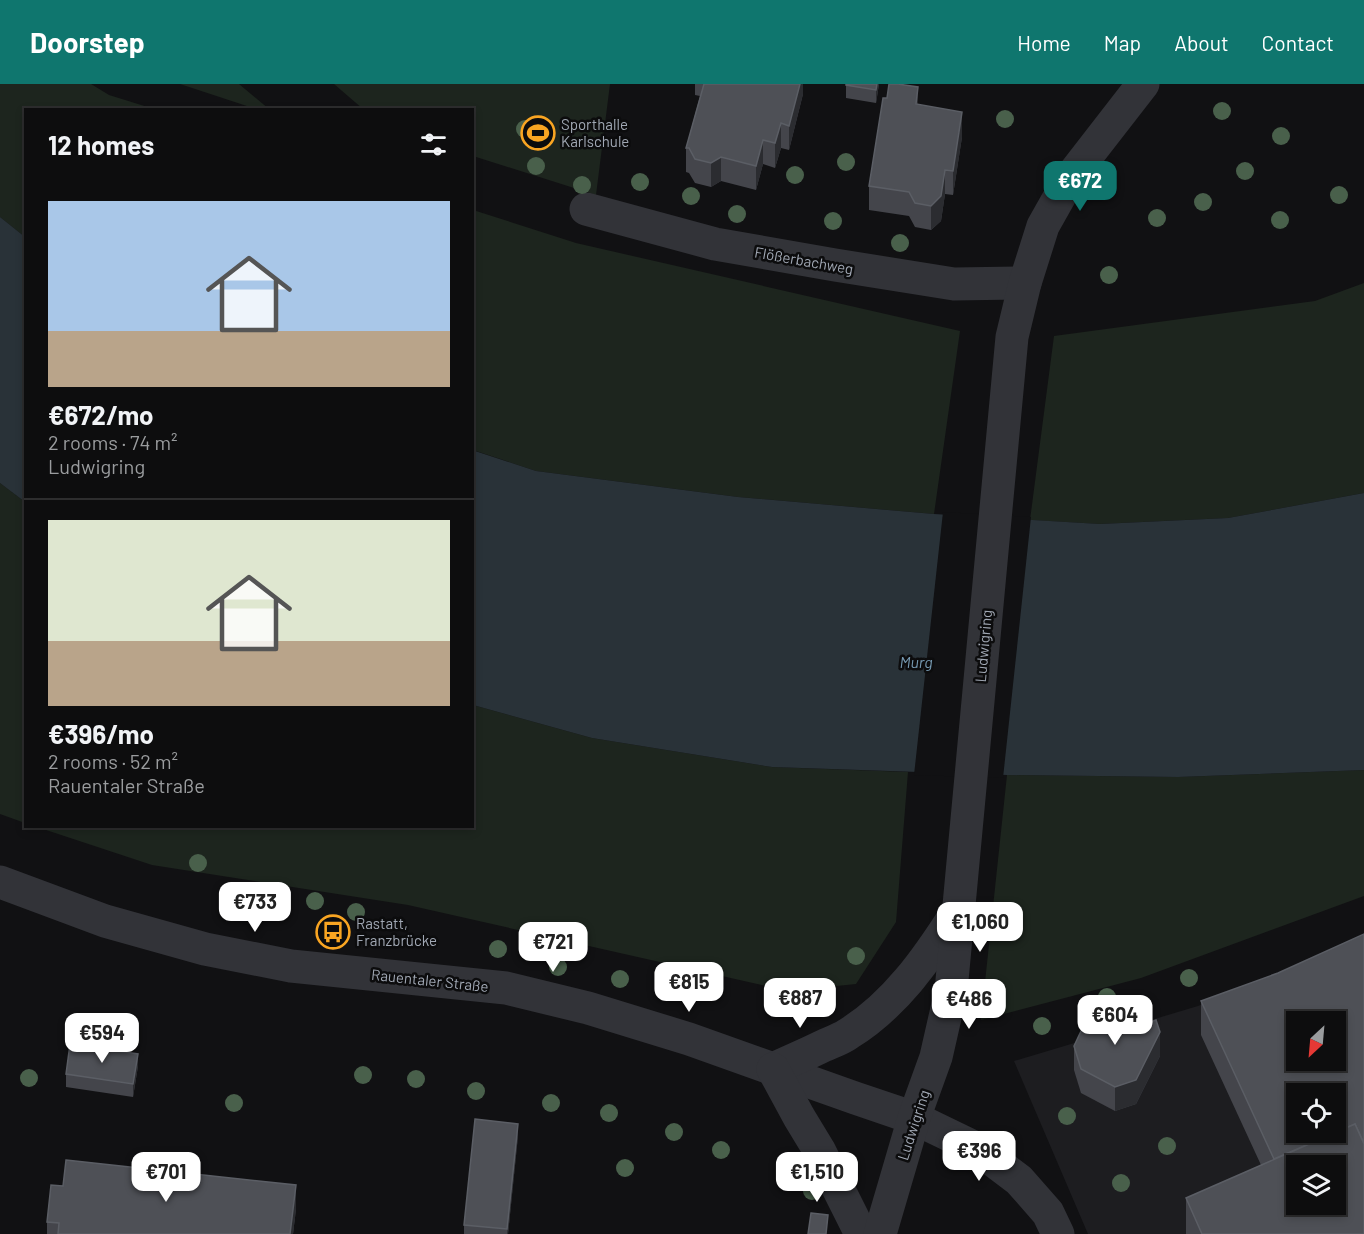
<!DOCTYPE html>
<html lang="en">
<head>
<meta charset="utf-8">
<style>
  :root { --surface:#0d0d0e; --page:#1b1b1c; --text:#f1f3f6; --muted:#9a9c9e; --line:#2d2d2e; --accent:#0f766e }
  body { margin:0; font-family:Barlow,sans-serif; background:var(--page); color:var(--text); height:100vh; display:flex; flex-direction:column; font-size:22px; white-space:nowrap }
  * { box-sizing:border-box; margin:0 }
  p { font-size:20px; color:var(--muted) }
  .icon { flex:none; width:33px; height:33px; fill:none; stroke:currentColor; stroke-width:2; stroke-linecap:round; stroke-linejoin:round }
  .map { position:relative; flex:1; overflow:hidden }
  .panel { position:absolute; left:24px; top:24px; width:450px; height:720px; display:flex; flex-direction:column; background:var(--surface); border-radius:0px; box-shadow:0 3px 9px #0003,0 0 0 2px var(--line) }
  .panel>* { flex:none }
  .needle { width:39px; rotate:206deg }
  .fabs { position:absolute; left:1286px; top:927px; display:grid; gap:12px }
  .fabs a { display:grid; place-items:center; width:60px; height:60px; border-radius:0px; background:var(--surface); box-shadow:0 3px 9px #0003,0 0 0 2px var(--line); font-size:30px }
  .price { position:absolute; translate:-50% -51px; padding:0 14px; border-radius:12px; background:#fff; color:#222; font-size:20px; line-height:39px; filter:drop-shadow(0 2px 3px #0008) }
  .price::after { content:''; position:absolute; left:50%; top:36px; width:18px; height:14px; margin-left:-9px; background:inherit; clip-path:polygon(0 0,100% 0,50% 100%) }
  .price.current { background:var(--accent); color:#fff }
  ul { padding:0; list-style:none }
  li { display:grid; align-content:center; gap:12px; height:318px; padding:0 24px }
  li+li { border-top:2px solid var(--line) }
  li span { display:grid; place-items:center; height:186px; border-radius:0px; color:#555 }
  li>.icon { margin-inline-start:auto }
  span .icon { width:108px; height:108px; fill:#fffc; stroke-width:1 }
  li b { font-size:26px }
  h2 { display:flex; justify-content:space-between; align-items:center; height:72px; padding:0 24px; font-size:26px }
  header { display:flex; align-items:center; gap:36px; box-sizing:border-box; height:84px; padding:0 30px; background:var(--accent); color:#fff }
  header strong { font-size:28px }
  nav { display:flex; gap:33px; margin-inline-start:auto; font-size:21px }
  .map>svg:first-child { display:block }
  .built { fill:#1d1d20; fill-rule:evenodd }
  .green { fill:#1d251e }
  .water { fill:#293238 }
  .pier { fill:#111113 }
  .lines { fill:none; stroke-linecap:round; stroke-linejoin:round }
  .minor { stroke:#323338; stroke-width:33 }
  .tertiary { stroke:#323338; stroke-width:33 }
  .tree { fill:#49604b }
  .wall { fill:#44454b }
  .shaded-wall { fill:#2b2c30 }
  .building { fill:#4e5056; stroke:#5b5e65; stroke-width:1.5; fill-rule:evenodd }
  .labels { text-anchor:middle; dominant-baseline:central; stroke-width:5; stroke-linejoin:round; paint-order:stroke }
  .poi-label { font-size:15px; fill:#a1a8b4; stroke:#0c0c0d; text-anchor:start }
  .street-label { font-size:15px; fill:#a1a8b4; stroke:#0c0c0d }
  .water-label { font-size:16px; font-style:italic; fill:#7699b1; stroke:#0c0c0d }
</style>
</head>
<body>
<header>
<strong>Doorstep</strong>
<nav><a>Home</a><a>Map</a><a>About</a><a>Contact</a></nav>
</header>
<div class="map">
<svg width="1364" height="1150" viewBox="0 0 1364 1150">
  <rect width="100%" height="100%" fill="#111113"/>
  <path class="built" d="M1364 856V1150H1088L1014 977 1198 922ZM1296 938H1335V976H1296ZM1296 1010H1335V1048H1296ZM1296 1082H1335V1120H1296Z"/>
  <g class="green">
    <polygon points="0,0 91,0 109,11 154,25 26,26 25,153 0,133"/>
    <polygon points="180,0 239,0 269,25 256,25"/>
    <polygon points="334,0 610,0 596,111 473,72 472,26 363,25"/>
    <polygon points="473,126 576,159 960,247 934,430 738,413 536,387 473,366"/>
    <polygon points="1364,199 1364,409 1228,434 1100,440 1030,436 1054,252 1315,217"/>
    <polygon points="0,399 25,418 25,739 0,730"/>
    <polygon points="473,621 592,654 772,683 908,688 896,838 856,900 788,907 408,821 152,781 37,743 472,742"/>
    <polygon points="1364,686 1364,812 1141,894 981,936 1007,691 1178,693"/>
  </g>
  <g class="water">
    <polygon points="0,133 25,153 25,418 0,399"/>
    <polygon points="472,366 536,387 738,413 934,430 1100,440 1228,434 1364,409 1364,686 1178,693 1007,691 772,683 592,654 473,621"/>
  </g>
  <polygon class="pier" points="943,428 1031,433 1003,694 914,691"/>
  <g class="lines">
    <g class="minor">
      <polyline points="586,125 715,160 835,181 954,200 1025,199"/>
      <polyline points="914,1034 978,1065 1019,1096 1048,1129 1058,1150"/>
    </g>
    <g class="tertiary">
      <polyline points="0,798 105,837 205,865 291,882 506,904 588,924 689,955 855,1014 914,1034"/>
      <path d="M773 985C790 977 807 970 823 962 832 958 841 955 848 950 894 922 927 875 955 831"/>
      <polyline points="773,985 799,1033 819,1066 861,1150"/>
      <polyline points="880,1150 914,1034 936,973 951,907 1012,253 1025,199 1043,142 1070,94 1143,0"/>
    </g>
  </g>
  <g class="tree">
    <circle cx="1222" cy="27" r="9"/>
    <circle cx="1005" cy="35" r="9"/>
    <circle cx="525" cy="45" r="9"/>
    <circle cx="1281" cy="52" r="9"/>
    <circle cx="846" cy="78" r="9"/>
    <circle cx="536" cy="82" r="9"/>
    <circle cx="1245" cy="87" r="9"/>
    <circle cx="795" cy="91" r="9"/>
    <circle cx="640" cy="98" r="9"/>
    <circle cx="582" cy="101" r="9"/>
    <circle cx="1339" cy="111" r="9"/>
    <circle cx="691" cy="112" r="9"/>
    <circle cx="1203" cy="118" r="9"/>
    <circle cx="737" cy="130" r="9"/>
    <circle cx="1157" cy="134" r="9"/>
    <circle cx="1280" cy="136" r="9"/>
    <circle cx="833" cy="137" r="9"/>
    <circle cx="900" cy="159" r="9"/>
    <circle cx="1109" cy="191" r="9"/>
    <circle cx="198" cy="779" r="9"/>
    <circle cx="315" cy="817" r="9"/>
    <circle cx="356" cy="828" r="9"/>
    <circle cx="498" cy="865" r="9"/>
    <circle cx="856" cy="872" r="9"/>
    <circle cx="558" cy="883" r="9"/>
    <circle cx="1189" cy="894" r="9"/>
    <circle cx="620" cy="895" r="9"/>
    <circle cx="1107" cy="913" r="9"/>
    <circle cx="783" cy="920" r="9"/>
    <circle cx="1042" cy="942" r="9"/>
    <circle cx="363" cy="991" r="9"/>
    <circle cx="29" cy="994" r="9"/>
    <circle cx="416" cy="995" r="9"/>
    <circle cx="476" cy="1007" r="9"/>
    <circle cx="234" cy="1019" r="9"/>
    <circle cx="551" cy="1019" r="9"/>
    <circle cx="609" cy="1029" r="9"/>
    <circle cx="1067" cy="1032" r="9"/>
    <circle cx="674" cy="1048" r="9"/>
    <circle cx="1167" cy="1062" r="9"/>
    <circle cx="721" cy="1066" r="9"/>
    <circle cx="625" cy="1084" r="9"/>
    <circle cx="1121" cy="1099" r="9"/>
    <circle cx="812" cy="1107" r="9"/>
  </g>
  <g class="wall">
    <polygon points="695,0 803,0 803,10 789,66 781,64 775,84 763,80 756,106 721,97 711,103 695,99 689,89 686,88 686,64 700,12 695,11"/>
    <polygon points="846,0 879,0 876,19 846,14"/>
    <polygon points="918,21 962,53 953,111 945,110 941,137 931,146 915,143 909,132 869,126 869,102"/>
    <polygon points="1201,917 1364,1150 1186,1150 1186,1114 1261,1081 1201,951"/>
    <polygon points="1074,962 1160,972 1136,1020 1115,1027 1081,1009 1074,986"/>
    <polygon points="138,982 133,1013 66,1003 66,990"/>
    <polygon points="518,1052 508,1150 464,1150 464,1141"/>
    <polygon points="296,1125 293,1150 47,1150 47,1138"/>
  </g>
  <g class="shaded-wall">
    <polygon points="800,0 803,0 803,10 789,66 789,42"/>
    <polygon points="877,0 879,0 876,19 876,6"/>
    <polygon points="918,3 918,28 916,20"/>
    <polygon points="962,28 962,53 953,111 953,87"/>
    <polygon points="781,39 781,64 775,84 775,59"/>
    <polygon points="763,56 763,80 756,106 756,82"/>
    <polygon points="721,73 721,97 711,103 711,79"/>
    <polygon points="945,86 945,110 941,137 931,146 931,122"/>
    <polygon points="1160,948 1160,972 1136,1020 1115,1027 1115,1003"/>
    <polygon points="138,970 138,982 133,1013 133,1000"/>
    <polygon points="518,1040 518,1052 508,1150 507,1150"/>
    <polygon points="296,1101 296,1125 293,1150 290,1150"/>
  </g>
  <g class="building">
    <polygon points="704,0 800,0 789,42 781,39 775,59 763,56 756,82 721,73 711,79 695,75 689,64 686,64"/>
    <polygon points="846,0 877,0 876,6 846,1"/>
    <polygon points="889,0 898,0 918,3 916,20 962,28 953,87 945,86 941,112 931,122 915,119 909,108 869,102 883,14 887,14"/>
    <path d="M1364 850V1059L1355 1040 1274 1075 1201 917 1278 889ZM1296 938H1335V976H1296ZM1296 1010H1335V1048H1296Z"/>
    <polygon points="1113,924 1145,940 1156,936 1160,948 1136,996 1115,1003 1081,985 1074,962 1090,928"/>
    <polygon points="70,960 138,970 133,1000 66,990"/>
    <polygon points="475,1035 518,1040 507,1145 464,1141"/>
    <path d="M1355 1040 1364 1060V1150H1202L1186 1114ZM1296 1082H1335V1120H1296Z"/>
    <polygon points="66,1076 296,1101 290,1150 58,1150 59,1139 47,1138 51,1101 63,1102"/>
    <polygon points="811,1129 828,1131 826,1150 808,1150"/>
  </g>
  <defs>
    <symbol id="stadium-ring" viewBox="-11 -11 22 22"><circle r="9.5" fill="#0c0c0d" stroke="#f9a522" stroke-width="1.5"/><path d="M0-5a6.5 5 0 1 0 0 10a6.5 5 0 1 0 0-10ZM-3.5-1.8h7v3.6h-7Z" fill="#f9a522"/></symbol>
    <symbol id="bus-ring" viewBox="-11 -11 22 22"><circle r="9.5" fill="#0c0c0d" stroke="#f9a522" stroke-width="1.5"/><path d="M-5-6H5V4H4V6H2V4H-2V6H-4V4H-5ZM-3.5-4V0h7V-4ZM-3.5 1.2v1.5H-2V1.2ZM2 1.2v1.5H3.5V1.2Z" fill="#f9a522"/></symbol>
  </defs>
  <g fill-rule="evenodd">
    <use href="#stadium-ring" x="519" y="30" width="38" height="38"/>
    <use href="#bus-ring" x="314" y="829" width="38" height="38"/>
  </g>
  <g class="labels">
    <g class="poi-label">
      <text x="561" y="40">Sporthalle<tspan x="561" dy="17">Karlschule</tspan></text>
      <text x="356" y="839">Rastatt,<tspan x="356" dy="17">Franzbrücke</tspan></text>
    </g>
    <g class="street-label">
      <text transform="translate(804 176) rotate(10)">Flößerbachweg</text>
      <text transform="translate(983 562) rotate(-85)">Ludwigring</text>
      <text transform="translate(430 896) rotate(6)">Rauentaler Straße</text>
      <text transform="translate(913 1041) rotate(-72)">Ludwigring</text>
    </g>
    <g class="water-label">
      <text x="916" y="577">Murg</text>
    </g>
  </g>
</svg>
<div class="fabs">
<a><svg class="needle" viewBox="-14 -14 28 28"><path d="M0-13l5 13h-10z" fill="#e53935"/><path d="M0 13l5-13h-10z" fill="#9a9c9e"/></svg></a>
<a><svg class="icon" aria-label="locate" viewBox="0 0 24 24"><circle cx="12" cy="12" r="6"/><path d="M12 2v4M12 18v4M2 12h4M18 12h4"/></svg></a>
<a><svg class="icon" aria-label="layers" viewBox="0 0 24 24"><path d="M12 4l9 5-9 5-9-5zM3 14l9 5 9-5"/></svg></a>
</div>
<b class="price current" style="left:1080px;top:128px">€672</b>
<b class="price" style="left:255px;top:849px">€733</b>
<b class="price" style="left:980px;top:869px">€1,060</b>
<b class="price" style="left:553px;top:889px">€721</b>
<b class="price" style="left:689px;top:929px">€815</b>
<b class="price" style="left:800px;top:945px">€887</b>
<b class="price" style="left:969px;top:946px">€486</b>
<b class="price" style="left:1115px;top:962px">€604</b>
<b class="price" style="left:102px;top:980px">€594</b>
<b class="price" style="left:979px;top:1098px">€396</b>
<b class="price" style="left:166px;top:1119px">€701</b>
<b class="price" style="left:817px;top:1119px">€1,510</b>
<section class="panel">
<h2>12 homes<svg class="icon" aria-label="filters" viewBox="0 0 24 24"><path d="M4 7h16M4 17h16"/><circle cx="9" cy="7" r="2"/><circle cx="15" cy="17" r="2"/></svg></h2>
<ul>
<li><span style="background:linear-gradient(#a9c7e8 70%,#b9a48a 0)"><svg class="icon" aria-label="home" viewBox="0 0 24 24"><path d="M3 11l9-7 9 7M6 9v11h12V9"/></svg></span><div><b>€672/mo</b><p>2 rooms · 74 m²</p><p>Ludwigring</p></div></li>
<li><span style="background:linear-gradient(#dfe7d0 65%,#b9a48a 0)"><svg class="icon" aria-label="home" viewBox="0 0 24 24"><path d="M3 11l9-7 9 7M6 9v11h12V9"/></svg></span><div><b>€396/mo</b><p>2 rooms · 52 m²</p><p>Rauentaler Straße</p></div></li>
</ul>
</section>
</div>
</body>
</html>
